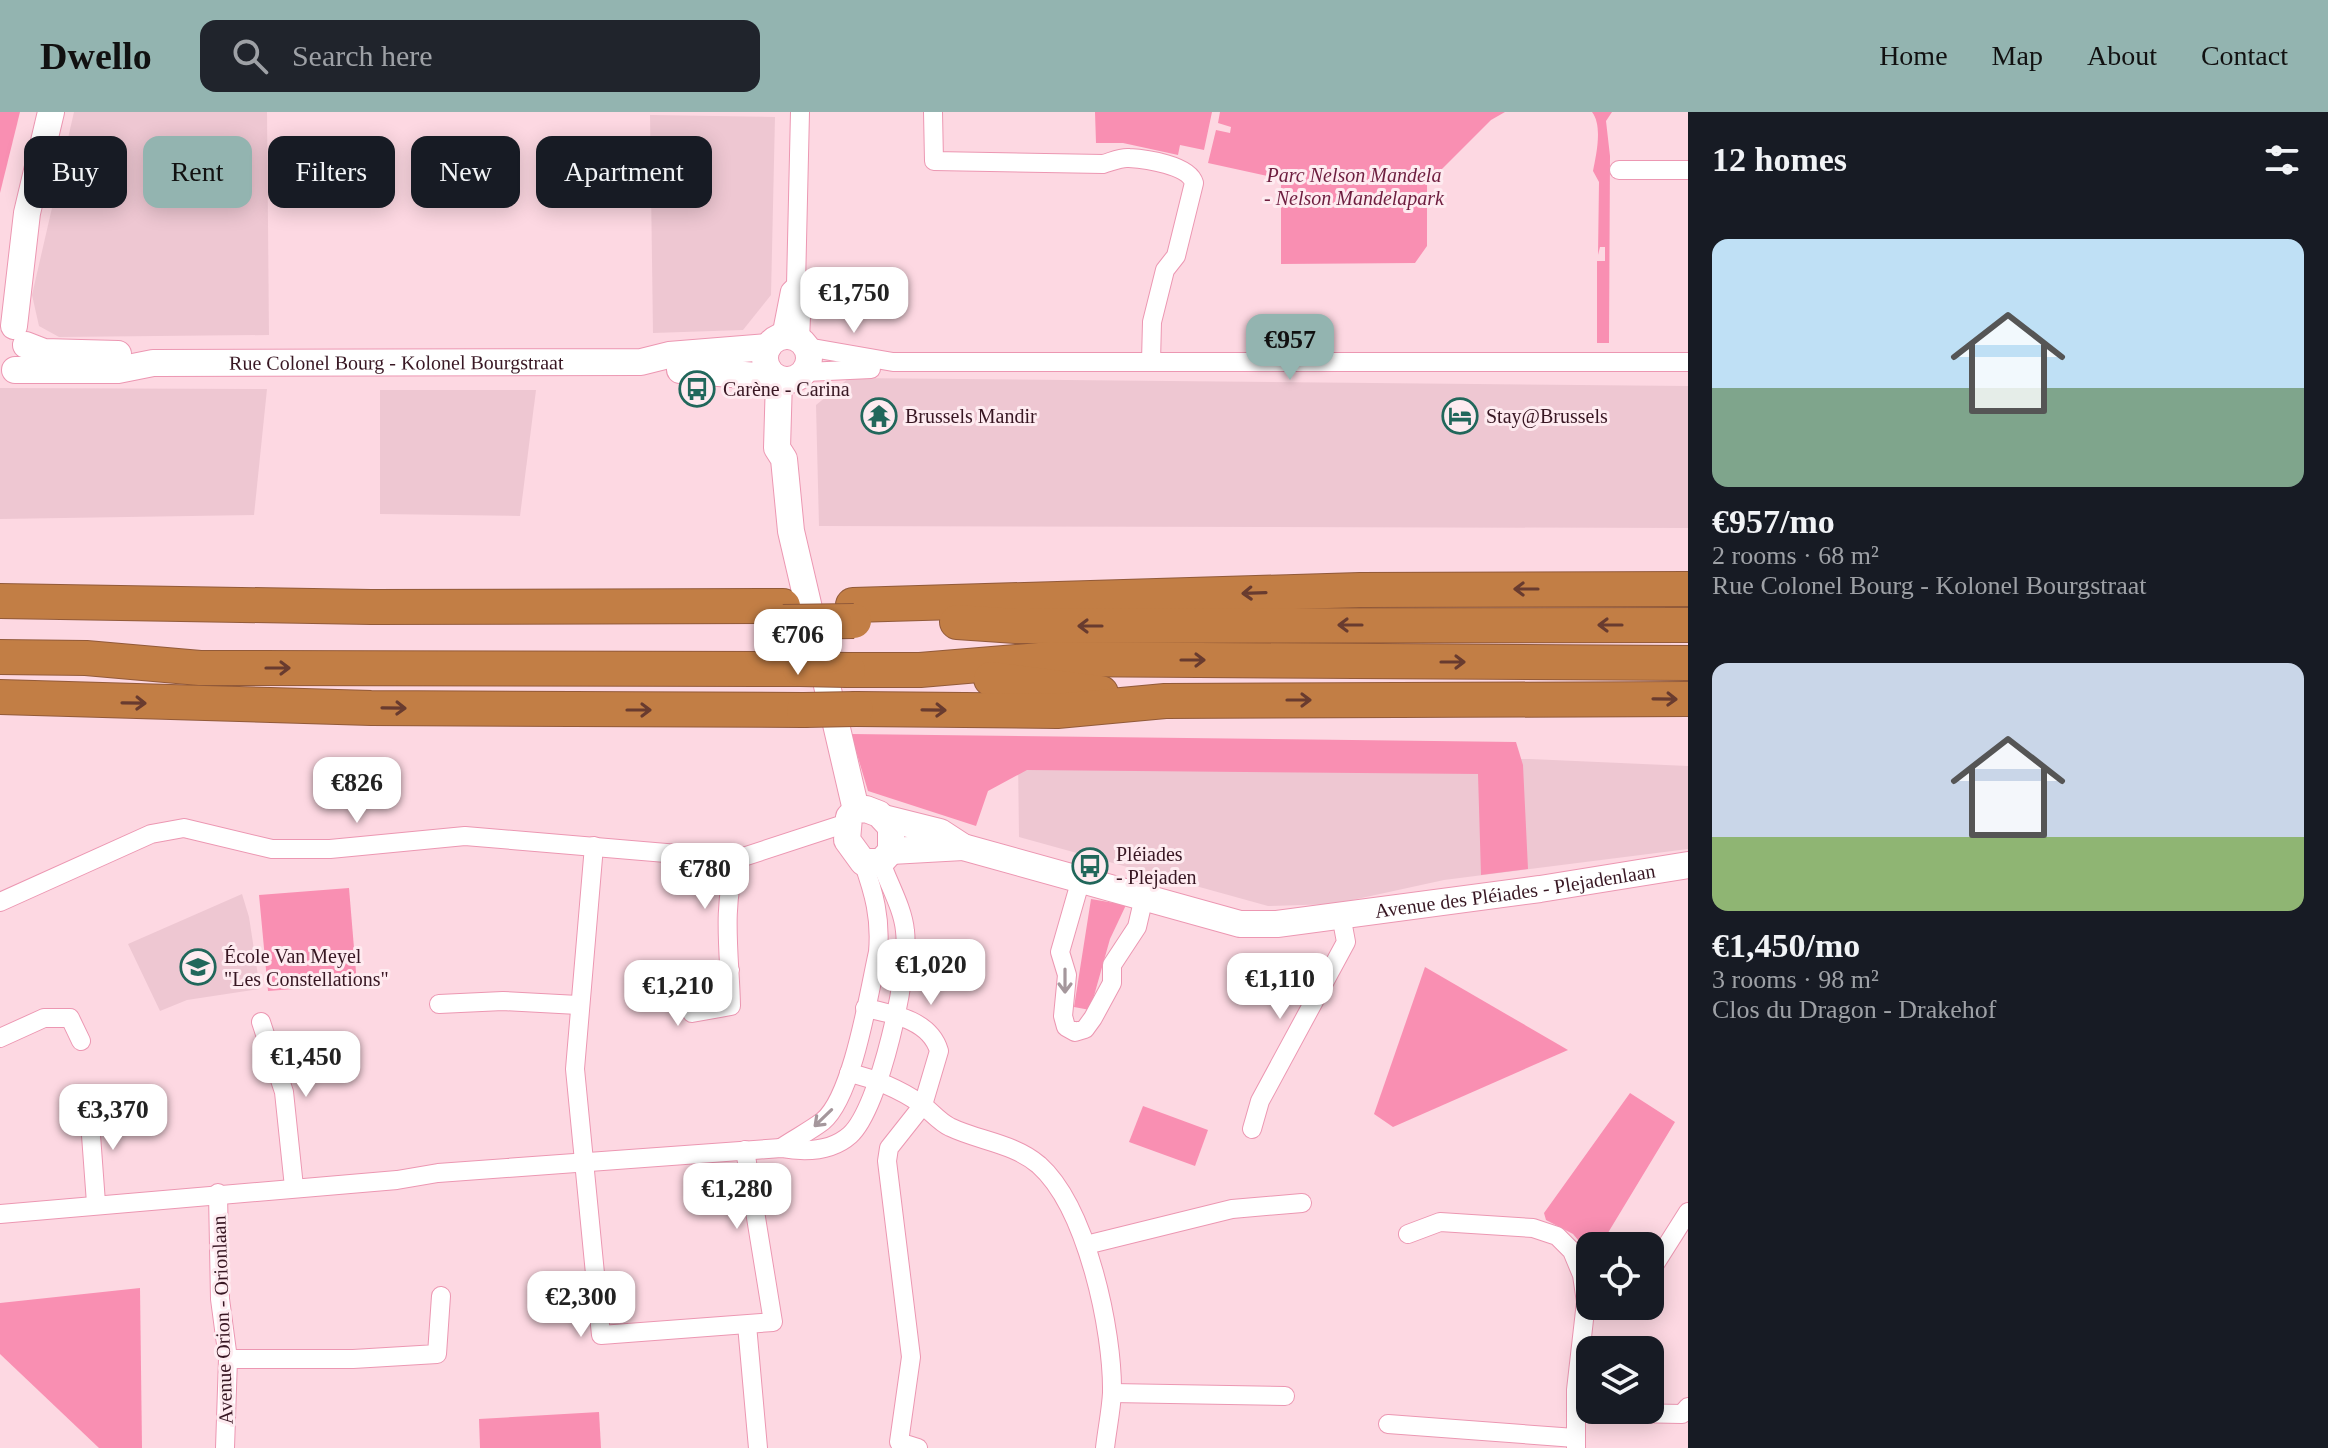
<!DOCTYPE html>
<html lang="en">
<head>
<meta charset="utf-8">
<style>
  :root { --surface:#171b24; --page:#20242c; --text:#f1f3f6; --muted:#9ea1a6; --accent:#93b4b0 }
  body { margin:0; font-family:Georgia,serif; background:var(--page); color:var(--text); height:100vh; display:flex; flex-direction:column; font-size:30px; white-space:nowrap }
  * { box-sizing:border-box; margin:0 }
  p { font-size:26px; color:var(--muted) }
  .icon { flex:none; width:44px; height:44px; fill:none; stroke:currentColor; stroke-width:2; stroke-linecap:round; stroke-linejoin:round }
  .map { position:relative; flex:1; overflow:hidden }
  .details { display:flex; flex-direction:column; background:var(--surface); width:640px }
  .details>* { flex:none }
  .banner { position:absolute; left:24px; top:24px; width:760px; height:72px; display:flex; gap:16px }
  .controls { position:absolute; left:1576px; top:1120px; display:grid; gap:16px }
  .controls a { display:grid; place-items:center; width:88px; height:88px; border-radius:16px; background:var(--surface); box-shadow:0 4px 20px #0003; font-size:40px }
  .price { position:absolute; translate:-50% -68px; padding:0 18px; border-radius:16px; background:#fff; color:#222; font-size:26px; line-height:52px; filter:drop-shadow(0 2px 4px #0008) }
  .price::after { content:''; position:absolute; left:50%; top:48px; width:24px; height:18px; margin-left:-12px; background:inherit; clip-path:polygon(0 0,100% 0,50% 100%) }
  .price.on { background:var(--accent); color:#111 }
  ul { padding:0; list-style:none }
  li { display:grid; align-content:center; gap:16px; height:424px; padding:0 24px }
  li span { display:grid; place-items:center; height:248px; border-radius:16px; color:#555 }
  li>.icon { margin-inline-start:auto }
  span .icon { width:144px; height:144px; fill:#fffc; stroke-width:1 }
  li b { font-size:34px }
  h2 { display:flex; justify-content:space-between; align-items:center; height:96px; padding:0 24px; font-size:34px }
  .chip { padding:0 28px; border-radius:16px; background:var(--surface); box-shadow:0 4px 20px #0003; font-size:28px; line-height:72px }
  .chip.on { background:var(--accent); color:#111 }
  header { display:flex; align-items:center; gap:48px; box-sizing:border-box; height:112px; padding:0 40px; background:var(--accent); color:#111 }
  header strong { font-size:38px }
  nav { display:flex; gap:44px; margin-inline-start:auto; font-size:28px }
  .search { width:560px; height:72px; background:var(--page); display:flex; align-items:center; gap:20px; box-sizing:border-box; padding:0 28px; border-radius:16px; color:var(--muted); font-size:30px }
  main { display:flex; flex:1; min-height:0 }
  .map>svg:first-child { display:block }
  .built { fill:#eec7d2 }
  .green { fill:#f98fb2 }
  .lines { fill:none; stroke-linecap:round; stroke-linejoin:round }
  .street-casing { stroke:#ec97b2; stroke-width:20 }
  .secondary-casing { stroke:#ec97b2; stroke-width:28 }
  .highway-casing { stroke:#925a39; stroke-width:36 }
  .street { stroke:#fff; stroke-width:18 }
  .secondary { stroke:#fff; stroke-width:26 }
  .highway { stroke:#c27e45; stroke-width:34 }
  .highway-bridge-casing { stroke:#925a39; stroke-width:36; stroke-linecap:butt }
  .highway-bridge { stroke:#c27e45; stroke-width:34 }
  .oneway { stroke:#683b2f }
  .oneway2 { stroke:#a5979c }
  .labels { text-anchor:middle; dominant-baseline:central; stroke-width:6; stroke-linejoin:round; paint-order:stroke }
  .park-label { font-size:20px; font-style:italic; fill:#6e1e3f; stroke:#feebf0 }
  .street-label { font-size:20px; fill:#381723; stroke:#feebf0 }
  .poi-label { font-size:20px; fill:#381723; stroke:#feebf0; text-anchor:start }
</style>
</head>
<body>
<header>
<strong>Dwello</strong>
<div class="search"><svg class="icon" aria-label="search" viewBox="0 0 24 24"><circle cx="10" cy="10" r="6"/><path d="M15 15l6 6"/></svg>Search here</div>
<nav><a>Home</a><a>Map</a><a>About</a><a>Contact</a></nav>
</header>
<main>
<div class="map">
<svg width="1688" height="1336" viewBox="0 0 1688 1336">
  <rect width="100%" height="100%" fill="#fdd8e2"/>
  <g class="built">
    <polygon points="74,0 267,0 269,223 59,225 39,214 32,183"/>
    <polygon points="650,3 775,5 771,183 743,218 653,221"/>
    <polygon points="849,266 1688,274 1688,416 819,414 816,293"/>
    <polygon points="0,276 267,277 254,403 0,407"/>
    <polygon points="380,278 536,278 520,404 380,402"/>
    <polygon points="1018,646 1530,647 1688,654 1688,737 1444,768 1334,792 1268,794 1019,725"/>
    <polygon points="242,782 249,805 260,877 187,888 160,899 128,832"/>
  </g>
  <g class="green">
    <polygon points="0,0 20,0 0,81"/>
    <polygon points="1095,0 1212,0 1204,38 1180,33 1178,43 1123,31 1096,31"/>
    <polygon points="1220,0 1505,0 1491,8 1427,72 1427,134 1415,151 1281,152 1281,67 1208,51 1216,18 1230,21 1231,15 1218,11"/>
    <path d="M1592 0H1612L1606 9 1610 44 1609 231H1597V149H1605V135H1600L1598 143 1599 70 1593 59C1596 43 1603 14 1592 0Z"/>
    <polygon points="851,622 1516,630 1523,653 1528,757 1481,763 1478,662 1027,658 988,679 976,714 868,679"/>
    <polygon points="349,776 357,872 268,879 259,783"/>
    <polygon points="1091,787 1126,793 1110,827 1090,898 1074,895"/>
    <polygon points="1425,855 1568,938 1393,1015 1374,1002"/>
    <polygon points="1630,981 1675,1010 1600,1134 1590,1134 1590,1142 1573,1122 1546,1108 1544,1101"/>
    <polygon points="1143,994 1208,1018 1195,1054 1129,1030"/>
    <polygon points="140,1176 142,1336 99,1336 0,1242 0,1191"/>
    <polygon points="599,1300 601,1336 480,1336 479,1307"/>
  </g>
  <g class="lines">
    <defs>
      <g id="street">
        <polyline points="800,0 796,173 802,181 800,228"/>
        <path d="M933 0 934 49 1103 52C1111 50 1121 45 1129 46 1146 47 1189 53 1194 71L1176 144 1165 158 1152 210 1151 249"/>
        <polyline points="1619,58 1688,58"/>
        <polyline points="781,225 790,179 796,173"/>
        <polyline points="807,235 893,250 1688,250"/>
        <polyline points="806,260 871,257"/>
        <polyline points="594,734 575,957 601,1223 773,1210 745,1038"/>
        <polyline points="1081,767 1060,840 1067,863 1063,904 1066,915 1075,920 1085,917 1093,906 1112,871 1112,853 1137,815 1144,785"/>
        <polyline points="0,790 151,722 184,716 272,737 330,737 465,724 737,747 847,711"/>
        <path d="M730 858 690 864 692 901 731 894C730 844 721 795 737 747"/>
        <polyline points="439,892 503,889 578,893"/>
        <path d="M865 896C893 902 930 908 939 939L923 993 889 1036 887 1049 911 1245 899 1330 918 1336"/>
        <polyline points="261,910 284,980 294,1075"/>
        <polyline points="0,926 44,906 70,906 81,929"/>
        <path d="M849 961C876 967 898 976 921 992 931 999 939 1010 950 1015 979 1029 1013 1031 1039 1053 1087 1096 1113 1219 1112 1281 1111 1299 1107 1318 1105 1336"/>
        <polyline points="96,982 89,996 96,1091"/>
        <polyline points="1252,1017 1260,989 1346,830 1341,803"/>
        <path d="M781 1036C794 1027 810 1019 823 1009 853 984 869 880 878 840 881 806 874 781 863 750"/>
        <polyline points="218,1081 220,1187 228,1247 225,1336"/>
        <path d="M0 1102 397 1068 438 1061 781 1036C804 1040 831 1040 850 1023 880 996 910 858 905 819 903 796 888 771 881 750"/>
        <polyline points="1408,1122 1440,1110 1533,1116 1557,1124 1572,1139 1582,1163 1586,1190 1576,1278 1576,1336"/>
        <polyline points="1086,1133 1232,1097 1302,1091"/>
        <polyline points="1650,1160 1688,1100"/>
        <polyline points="747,1213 758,1336"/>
        <polyline points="228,1247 353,1247 437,1242 441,1184"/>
        <polyline points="1112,1281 1285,1284"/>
        <polyline points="1576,1300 1682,1302 1688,1295"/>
        <polyline points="1388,1312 1575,1326"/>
      </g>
      <g id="secondary">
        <polyline points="14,214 27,101 51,0"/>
        <circle cx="787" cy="246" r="22"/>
        <polyline points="26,233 44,240 118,242"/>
        <path id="s1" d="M15 258H118L153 251 641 250 669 243 768 235"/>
        <polyline points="680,258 757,264 769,259"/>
        <polyline points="779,267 777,336 784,347 791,419 856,698"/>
        <polygon points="866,697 879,702 891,715 891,739 881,750 863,750 847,728 849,705 856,698"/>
        <path id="s2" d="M884 706 940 720 963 735 1240 812H1277L1540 777 1688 753"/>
        <polyline points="891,739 963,735"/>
      </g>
      <g id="highway">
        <polyline points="0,489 371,495 783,494"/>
        <polyline points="853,493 1360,478 1688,477"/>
        <polyline points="957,510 1016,514 1688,513"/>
        <polyline points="0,545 86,546 200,556 800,557"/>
        <polyline points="848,558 920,558 1051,547 1688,551"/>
        <polyline points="991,567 1101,581"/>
        <polyline points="0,585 371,596 804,598"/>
        <polyline points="856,597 1057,599 1165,589 1688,587"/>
      </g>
    </defs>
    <use href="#street" class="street-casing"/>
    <use href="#secondary" class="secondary-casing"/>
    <use href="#highway" class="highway-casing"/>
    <use href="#street" class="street"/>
    <use href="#secondary" class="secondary"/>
    <use href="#highway" class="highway"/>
    <defs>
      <g id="highway-bridge">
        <polyline points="783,510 854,509"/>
        <polyline points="800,557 848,558"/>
        <polyline points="804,598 856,597"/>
      </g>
    </defs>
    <use href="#highway-bridge" class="highway-bridge-casing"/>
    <use href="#highway-bridge" class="highway-bridge"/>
  </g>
  <defs><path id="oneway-shaft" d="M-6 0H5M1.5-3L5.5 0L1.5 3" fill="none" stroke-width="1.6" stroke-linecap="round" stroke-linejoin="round" transform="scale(2)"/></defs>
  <g class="oneway">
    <use href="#oneway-shaft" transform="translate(1526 477) rotate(180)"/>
    <use href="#oneway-shaft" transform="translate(1254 481) rotate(178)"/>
    <use href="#oneway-shaft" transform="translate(1350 513) rotate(180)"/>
    <use href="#oneway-shaft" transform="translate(1610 513) rotate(180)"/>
    <use href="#oneway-shaft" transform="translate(1090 514) rotate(180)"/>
    <use href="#oneway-shaft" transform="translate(1193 548)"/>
    <use href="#oneway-shaft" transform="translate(1453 550)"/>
    <use href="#oneway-shaft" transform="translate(278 556)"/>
    <use href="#oneway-shaft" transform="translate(1665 587) rotate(1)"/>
    <use href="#oneway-shaft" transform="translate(1299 588)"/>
    <use href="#oneway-shaft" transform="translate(134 591) rotate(1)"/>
    <use href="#oneway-shaft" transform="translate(394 596) rotate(1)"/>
    <use href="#oneway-shaft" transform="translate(639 598)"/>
    <use href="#oneway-shaft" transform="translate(934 598) rotate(1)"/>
  </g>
  <g class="oneway2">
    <use href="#oneway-shaft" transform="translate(1065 869) rotate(90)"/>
    <use href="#oneway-shaft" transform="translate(823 1006) rotate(136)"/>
  </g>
  <defs>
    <symbol id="bus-ring" viewBox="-11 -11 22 22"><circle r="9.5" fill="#feebf0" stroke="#21675b" stroke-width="1.5"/><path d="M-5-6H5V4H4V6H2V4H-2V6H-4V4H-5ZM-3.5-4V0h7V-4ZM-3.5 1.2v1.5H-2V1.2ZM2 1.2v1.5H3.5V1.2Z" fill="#21675b"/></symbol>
    <symbol id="temple-ring" viewBox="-11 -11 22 22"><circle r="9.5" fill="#feebf0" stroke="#21675b" stroke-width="1.5"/><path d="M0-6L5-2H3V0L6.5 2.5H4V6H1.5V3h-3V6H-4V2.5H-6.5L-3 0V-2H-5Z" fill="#21675b"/></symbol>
    <symbol id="hotel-ring" viewBox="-11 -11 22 22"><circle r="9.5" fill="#feebf0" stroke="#21675b" stroke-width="1.5"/><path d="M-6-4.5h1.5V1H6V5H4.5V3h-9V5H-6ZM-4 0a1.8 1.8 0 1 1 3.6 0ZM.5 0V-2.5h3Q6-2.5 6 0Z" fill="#21675b"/></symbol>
    <symbol id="school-ring" viewBox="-11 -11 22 22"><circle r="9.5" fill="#feebf0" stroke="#21675b" stroke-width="1.5"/><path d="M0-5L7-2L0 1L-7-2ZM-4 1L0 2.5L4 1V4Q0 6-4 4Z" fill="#21675b"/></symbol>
  </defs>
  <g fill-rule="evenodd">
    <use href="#bus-ring" x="677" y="257" width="40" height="40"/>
    <use href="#temple-ring" x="859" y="284" width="40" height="40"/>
    <use href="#hotel-ring" x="1440" y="284" width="40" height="40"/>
    <use href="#bus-ring" x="1070" y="734" width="40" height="40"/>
    <use href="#school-ring" x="178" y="835" width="40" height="40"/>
  </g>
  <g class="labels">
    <g class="park-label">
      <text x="1354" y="63">Parc Nelson Mandela<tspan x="1354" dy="23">- Nelson Mandelapark</tspan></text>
    </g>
    <g class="street-label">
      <text stroke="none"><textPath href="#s1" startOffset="382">Rue Colonel Bourg - Kolonel Bourgstraat</textPath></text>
      <text stroke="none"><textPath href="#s2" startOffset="650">Avenue des Pléiades - Plejadenlaan</textPath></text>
      <text transform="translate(222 1208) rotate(-92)">Avenue Orion - Orionlaan</text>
    </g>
    <g class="poi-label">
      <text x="723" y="277">Carène - Carina</text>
      <text x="905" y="304">Brussels Mandir</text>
      <text x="1486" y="304">Stay@Brussels</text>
      <text x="1116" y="742">Pléiades<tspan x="1116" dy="23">- Plejaden</tspan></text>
      <text x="224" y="844">École Van Meyel<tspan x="224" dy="23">"Les Constellations"</tspan></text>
    </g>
  </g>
</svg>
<div class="controls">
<a><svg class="icon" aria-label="locate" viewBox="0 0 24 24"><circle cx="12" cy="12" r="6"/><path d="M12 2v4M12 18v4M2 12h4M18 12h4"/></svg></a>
<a><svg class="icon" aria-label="layers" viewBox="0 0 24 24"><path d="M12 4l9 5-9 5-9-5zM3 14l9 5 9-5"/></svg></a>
</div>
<b class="price" style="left:854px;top:223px">€1,750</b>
<b class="price on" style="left:1290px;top:270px">€957</b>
<b class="price" style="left:798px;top:565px">€706</b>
<b class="price" style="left:357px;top:713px">€826</b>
<b class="price" style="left:705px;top:799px">€780</b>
<b class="price" style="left:931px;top:895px">€1,020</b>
<b class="price" style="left:1280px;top:909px">€1,110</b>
<b class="price" style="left:678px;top:916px">€1,210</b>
<b class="price" style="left:306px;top:987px">€1,450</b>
<b class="price" style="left:113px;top:1040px">€3,370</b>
<b class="price" style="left:737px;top:1119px">€1,280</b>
<b class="price" style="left:581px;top:1227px">€2,300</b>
<div class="banner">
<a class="chip">Buy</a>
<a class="chip on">Rent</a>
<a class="chip">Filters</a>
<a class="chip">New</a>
<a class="chip">Apartment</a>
</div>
</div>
<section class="details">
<h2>12 homes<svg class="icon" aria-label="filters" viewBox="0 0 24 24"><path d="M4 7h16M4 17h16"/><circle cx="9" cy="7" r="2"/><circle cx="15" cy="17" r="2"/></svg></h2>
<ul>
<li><span style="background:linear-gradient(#bfe0f5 60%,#7fa58c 0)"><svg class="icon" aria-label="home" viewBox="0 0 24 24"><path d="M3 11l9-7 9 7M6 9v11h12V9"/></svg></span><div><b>€957/mo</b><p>2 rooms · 68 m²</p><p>Rue Colonel Bourg - Kolonel Bourgstraat</p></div></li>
<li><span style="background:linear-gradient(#c9d6e8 70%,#8fb573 0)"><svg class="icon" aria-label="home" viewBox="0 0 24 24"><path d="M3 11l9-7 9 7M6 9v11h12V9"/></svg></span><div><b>€1,450/mo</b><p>3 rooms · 98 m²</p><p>Clos du Dragon - Drakehof</p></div></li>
</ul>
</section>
</main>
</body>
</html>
